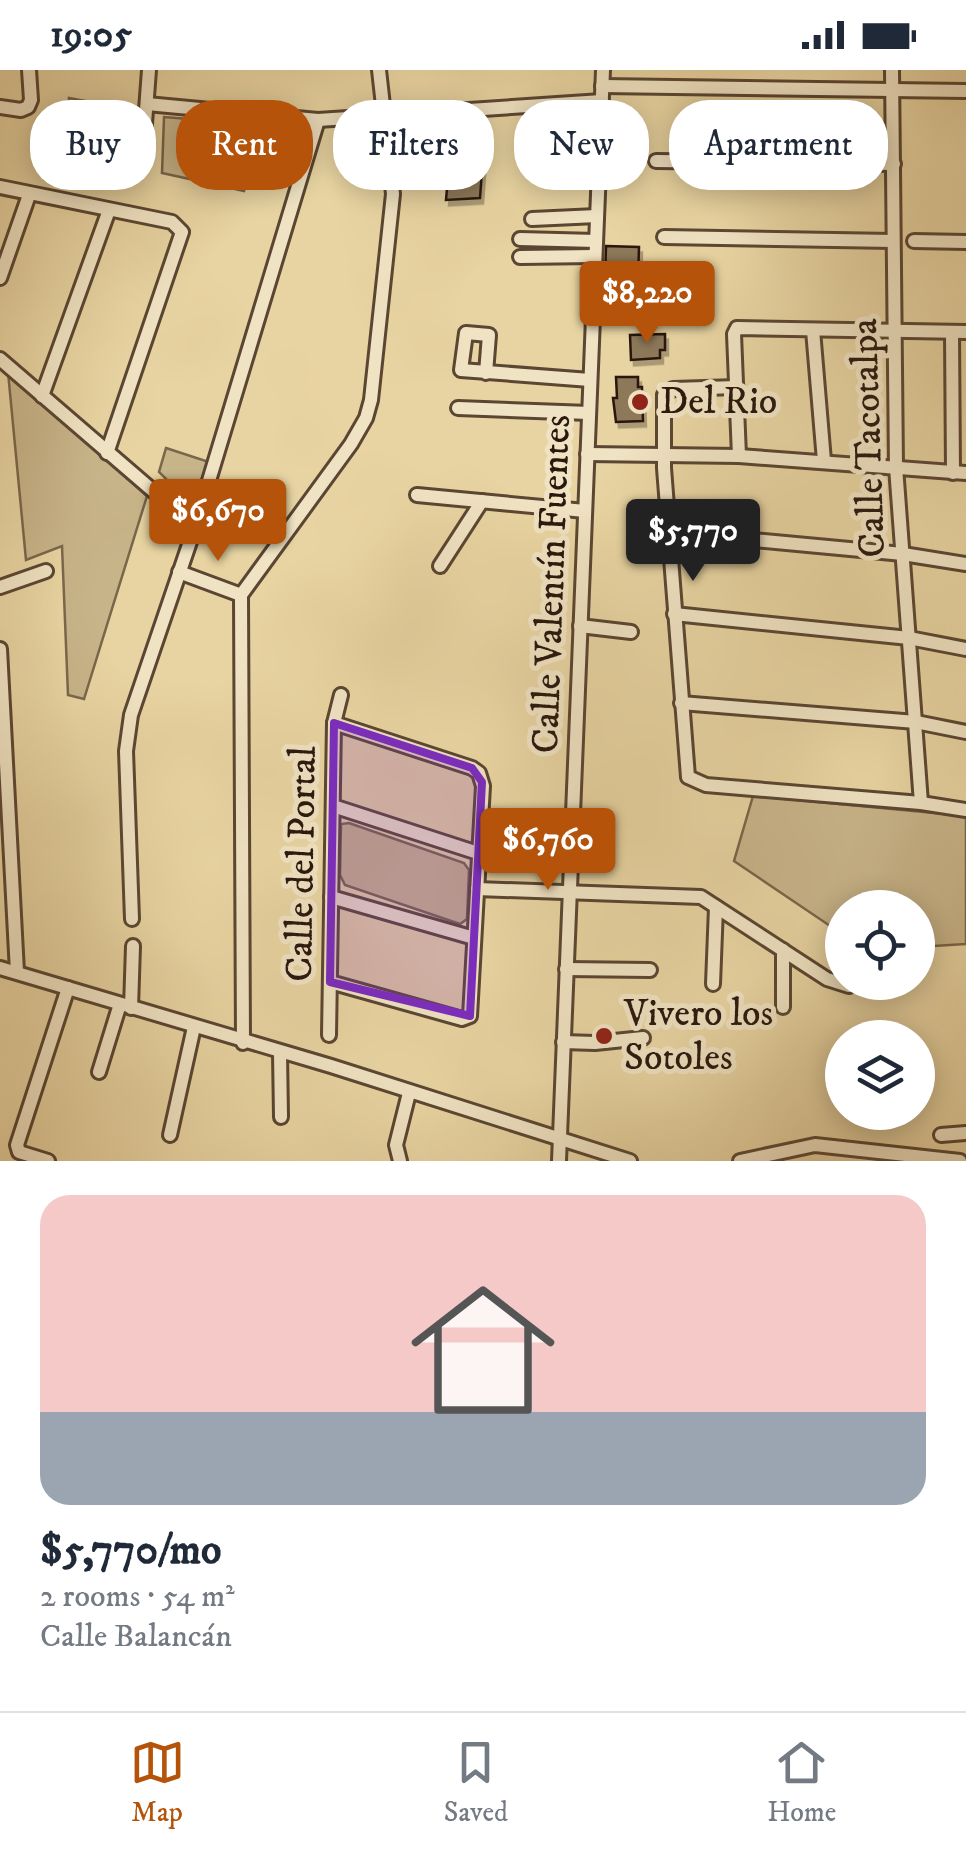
<!DOCTYPE html>
<html lang="en">
<head>
<meta charset="utf-8">
<style>
  :root { --surface:#fff; --page:#f6f6f7; --text:#1f2937; --muted:#747a83; --line:#e0e1e3; --accent:#b45309 }
  body { margin:0; font-family:"IM FELL DW Pica",serif; background:var(--page); color:var(--text); height:100vh; display:flex; flex-direction:column; font-size:38px; white-space:nowrap }
  * { box-sizing:border-box; margin:0 }
  p { font-size:32px; color:var(--muted) }
  .icon { flex:none; width:55px; height:55px; fill:none; stroke:currentColor; stroke-width:2; stroke-linecap:round; stroke-linejoin:round }
  .map { position:relative; height:1091px; overflow:hidden }
  .side { display:flex; flex-direction:column; background:var(--surface); flex:1 }
  .side>* { flex:none }
  .banner { position:absolute; left:30px; top:30px; width:908px; height:90px; display:flex; gap:20px }
  .controls { position:absolute; left:825px; top:820px; display:grid; gap:20px }
  .controls a { display:grid; place-items:center; width:110px; height:110px; border-radius:50%; background:var(--surface); box-shadow:0 5px 25px #0003; font-size:50px }
  .price { position:absolute; translate:-50% -85px; padding:0 22px; border-radius:10px; background:var(--accent); color:#fff; font-size:32px; line-height:65px; filter:drop-shadow(0 2px 5px #0008) }
  .price::after { content:''; position:absolute; left:50%; top:60px; width:30px; height:22px; margin-left:-15px; background:inherit; clip-path:polygon(0 0,100% 0,50% 100%) }
  .price.active { background:#222; color:#fff }
  ul { padding:0; list-style:none }
  li { display:grid; align-content:center; gap:20px; height:530px; padding:0 40px }
  li span { display:grid; place-items:center; height:310px; border-radius:30px; color:#555 }
  li>.icon { margin-inline-start:auto }
  span .icon { width:180px; height:180px; fill:#fffc; stroke-width:1 }
  li b { font-size:42px }
  .tag { padding:0 35px; border-radius:40px; background:var(--surface); box-shadow:0 5px 25px #0003; font-size:35px; line-height:90px }
  .tag.active { background:var(--accent); color:#fff }
  .status { display:flex; justify-content:space-between; align-items:center; height:70px; padding:0 50px; background:var(--surface); direction:ltr }
  .status svg { height:28px; fill:currentColor }
  .tab-bar { display:flex; justify-content:space-around; align-items:center; height:140px; border-top:2px solid var(--line); background:var(--surface); font-size:28px; color:var(--muted) }
  .tab-bar a { display:grid; justify-items:center; gap:5px }
  .tab-bar .active { color:var(--accent) }
  .map>svg:first-child { display:block }
  .green { fill:#c8b489; stroke:#79664b; stroke-width:2.5 }
  .building { fill:#8d795a; stroke:#2a170d; stroke-width:2.5; filter:url(#shadow) }
  .lines { fill:none; stroke-linecap:round; stroke-linejoin:round }
  .minor-casing { stroke:#5a4632; stroke-width:18 }
  .minor { stroke:#f0e3c3; stroke-width:12 }
  .marked { fill:#7b2cbf; fill-opacity:0.2; stroke:#7b2cbf; stroke-width:8; stroke-linejoin:round }
  .poi-dot { fill:#8f2418; stroke:#f0e3c3; stroke-width:4 }
  .labels { text-anchor:middle; dominant-baseline:central; stroke-width:10; stroke-linejoin:round; paint-order:stroke }
  .poi-label { font-size:38px; fill:#2a170d; stroke:#f0e3c3; text-anchor:start }
  .street-label { font-size:38px; fill:#2a170d; stroke:#f0e3c3 }
</style>
</head>
<body>
<div class="status"><b>19:05</b><svg viewBox="0 0 49 12"><path d="M0 12V9h3v3zM5 12V6h3v6zM10 12V3h3v9zM15 12V0h3v12zM26 1h20v11H26zM47 4h2v5h-2z"/></svg></div>
<div class="map">
<svg width="966" height="1091" viewBox="0 0 966 1091">
  <defs>
    <filter id="shadow"><feDropShadow dx="3" dy="5.5" stdDeviation="0" flood-color="#0004"/></filter>
  </defs>
  <rect width="100%" height="100%" fill="#e8d4a2"/>
  <filter id="stains"><feTurbulence type="fractalNoise" baseFrequency=".002" numOctaves="4"/><feColorMatrix values="0 0 0 0 .2 0 0 0 0 .09 0 0 0 0 .02 0 0 0 .5 -.17"/></filter>
  <radialGradient id="worn" r=".72"><stop offset=".6" stop-color="#630" stop-opacity="0"/><stop offset="1" stop-color="#630" stop-opacity=".3"/></radialGradient>
  <g class="green">
    <polygon points="69,28 150,43 144,99 65,82"/>
    <polygon points="164,47 266,55 244,121 162,103"/>
    <polygon points="8,302 147,426 84,629 68,625 62,476 26,490"/>
    <polygon points="166,378 209,392 194,437 159,402"/>
    <polygon points="753,726 966,746 966,874 918,877 918,838 842,838 842,864 734,791"/>
    <polygon points="349,753 464,793 469,800 467,849 460,854 345,815 340,805 341,754"/>
  </g>
  <g class="building">
    <polygon points="568,50 568,75 543,76 544,51"/>
    <polygon points="451,73 484,73 480,128 446,130"/>
    <polygon points="606,176 639,177 638,211 605,210"/>
    <polygon points="665,264 665,280 660,280 660,288 631,290 630,265"/>
    <polygon points="616,307 638,307 638,317 642,317 643,351 616,352 613,328 617,328"/>
  </g>
  <g class="lines">
    <defs>
      <g id="minor">
        <polyline points="892,0 896,397 921,733"/>
        <polyline points="602,16 966,21"/>
        <polyline points="147,34 318,50 602,31"/>
        <polyline points="0,37 21,40 28,37 31,30 29,0"/>
        <polyline points="143,80 149,0"/>
        <polyline points="656,91 894,94"/>
        <polyline points="0,117 172,152 182,162 107,383"/>
        <polyline points="532,149 597,146"/>
        <polyline points="664,167 893,171"/>
        <polyline points="520,169 596,171"/>
        <polyline points="914,171 966,172"/>
        <polyline points="520,187 595,186"/>
        <polyline points="0,208 29,125"/>
        <polyline points="813,260 824,391"/>
        <polyline points="952,262 953,403"/>
        <polyline points="0,289 195,457"/>
        <polyline points="486,303 489,265 466,263 461,300 590,310"/>
        <polyline points="737,317 673,319 664,325 664,398 688,707 706,715 921,733 966,740"/>
        <polyline points="42,326 109,140"/>
        <polyline points="458,338 589,343"/>
        <polyline points="587,384 739,386 966,403"/>
        <polyline points="739,386 734,264 737,258 966,262"/>
        <polyline points="417,425 585,441"/>
        <polyline points="668,462 903,484 966,494"/>
        <polyline points="440,496 482,431"/>
        <polyline points="179,502 241,525"/>
        <polyline points="0,517 46,501"/>
        <polyline points="674,544 909,568 966,579"/>
        <polyline points="580,556 631,562"/>
        <polyline points="0,579 17,902"/>
        <polyline points="681,633 916,652 966,662"/>
        <polyline points="333,736 478,783"/>
        <polyline points="477,819 701,827 827,909 849,916"/>
        <polyline points="331,827 474,868"/>
        <polyline points="132,849 126,681 131,645 195,457 318,50"/>
        <polyline points="783,880 783,937"/>
        <polyline points="0,898 331,996 630,1091"/>
        <polyline points="566,899 650,900"/>
        <polyline points="330,912 462,949 470,946 483,716 479,703 472,698 334,653"/>
        <polyline points="713,914 716,837"/>
        <polyline points="131,938 133,876"/>
        <polyline points="329,965 334,653 341,625"/>
        <polyline points="563,972 595,973 643,968"/>
        <polyline points="243,973 241,525 351,374 366,348 371,330 393,124 379,0"/>
        <polyline points="280,983 281,1047"/>
        <polyline points="99,1002 120,934"/>
        <polyline points="170,1065 194,957"/>
        <polyline points="941,1065 966,1063"/>
        <polyline points="48,1091 19,1082 17,1075 68,918"/>
        <polyline points="400,1091 396,1075 409,1023"/>
        <polyline points="559,1091 603,0"/>
        <polyline points="740,1091 815,1075 960,1091"/>
      </g>
    </defs>
    <use href="#minor" class="minor-casing"/>
    <use href="#minor" class="minor"/>
  </g>
  <path class="marked" d="M334 653 472 698 482 712 470 946 330 912Z"/>
  <g class="poi-dot">
    <circle cx="640" cy="332" r="10"/>
    <circle cx="604" cy="966" r="10"/>
  </g>
  <g class="labels">
    <g class="poi-label">
      <text x="660" y="332">Del Rio</text>
      <text x="624" y="944">Vivero los<tspan x="624" dy="44">Sotoles</tspan></text>
    </g>
    <g class="street-label">
      <text transform="translate(869 368) rotate(-92)">Calle Tacotalpa</text>
      <text transform="translate(552 514) rotate(-88)">Calle Valentín Fuentes</text>
      <text transform="translate(302 794) rotate(-89)">Calle del Portal</text>
    </g>
  </g>
  <rect width="100%" height="100%" filter="url(#stains)"/>
  <rect width="100%" height="100%" fill="url(#worn)"/>
</svg>
<div class="controls">
<a><svg class="icon" aria-label="locate" viewBox="0 0 24 24"><circle cx="12" cy="12" r="6"/><path d="M12 2v4M12 18v4M2 12h4M18 12h4"/></svg></a>
<a><svg class="icon" aria-label="layers" viewBox="0 0 24 24"><path d="M12 4l9 5-9 5-9-5zM3 14l9 5 9-5"/></svg></a>
</div>
<b class="price" style="left:647px;top:276px">$8,220</b>
<b class="price" style="left:218px;top:494px">$6,670</b>
<b class="price active" style="left:693px;top:514px">$5,770</b>
<b class="price" style="left:548px;top:823px">$6,760</b>
<div class="banner">
<a class="tag">Buy</a>
<a class="tag active">Rent</a>
<a class="tag">Filters</a>
<a class="tag">New</a>
<a class="tag">Apartment</a>
</div>
</div>
<section class="side">
<ul>
<li><span style="background:linear-gradient(#f6c9c9 70%,#9aa5b1 0)"><svg class="icon" aria-label="home" viewBox="0 0 24 24"><path d="M3 11l9-7 9 7M6 9v11h12V9"/></svg></span><div><b>$5,770/mo</b><p>2 rooms · 54 m²</p><p>Calle Balancán</p></div></li>
</ul>
</section>
<nav class="tab-bar">
<a class="active"><svg class="icon" aria-label="map" viewBox="0 0 24 24"><path d="M3 6l6-2 6 2 6-2v14l-6 2-6-2-6 2zM9 4v14M15 6v14"/></svg>Map</a>
<a><svg class="icon" aria-label="saved" viewBox="0 0 24 24"><path d="M7 4h10v16l-5-4-5 4z"/></svg>Saved</a>
<a><svg class="icon" aria-label="home" viewBox="0 0 24 24"><path d="M3 11l9-7 9 7M6 9v11h12V9"/></svg>Home</a>
</nav>
</body>
</html>
